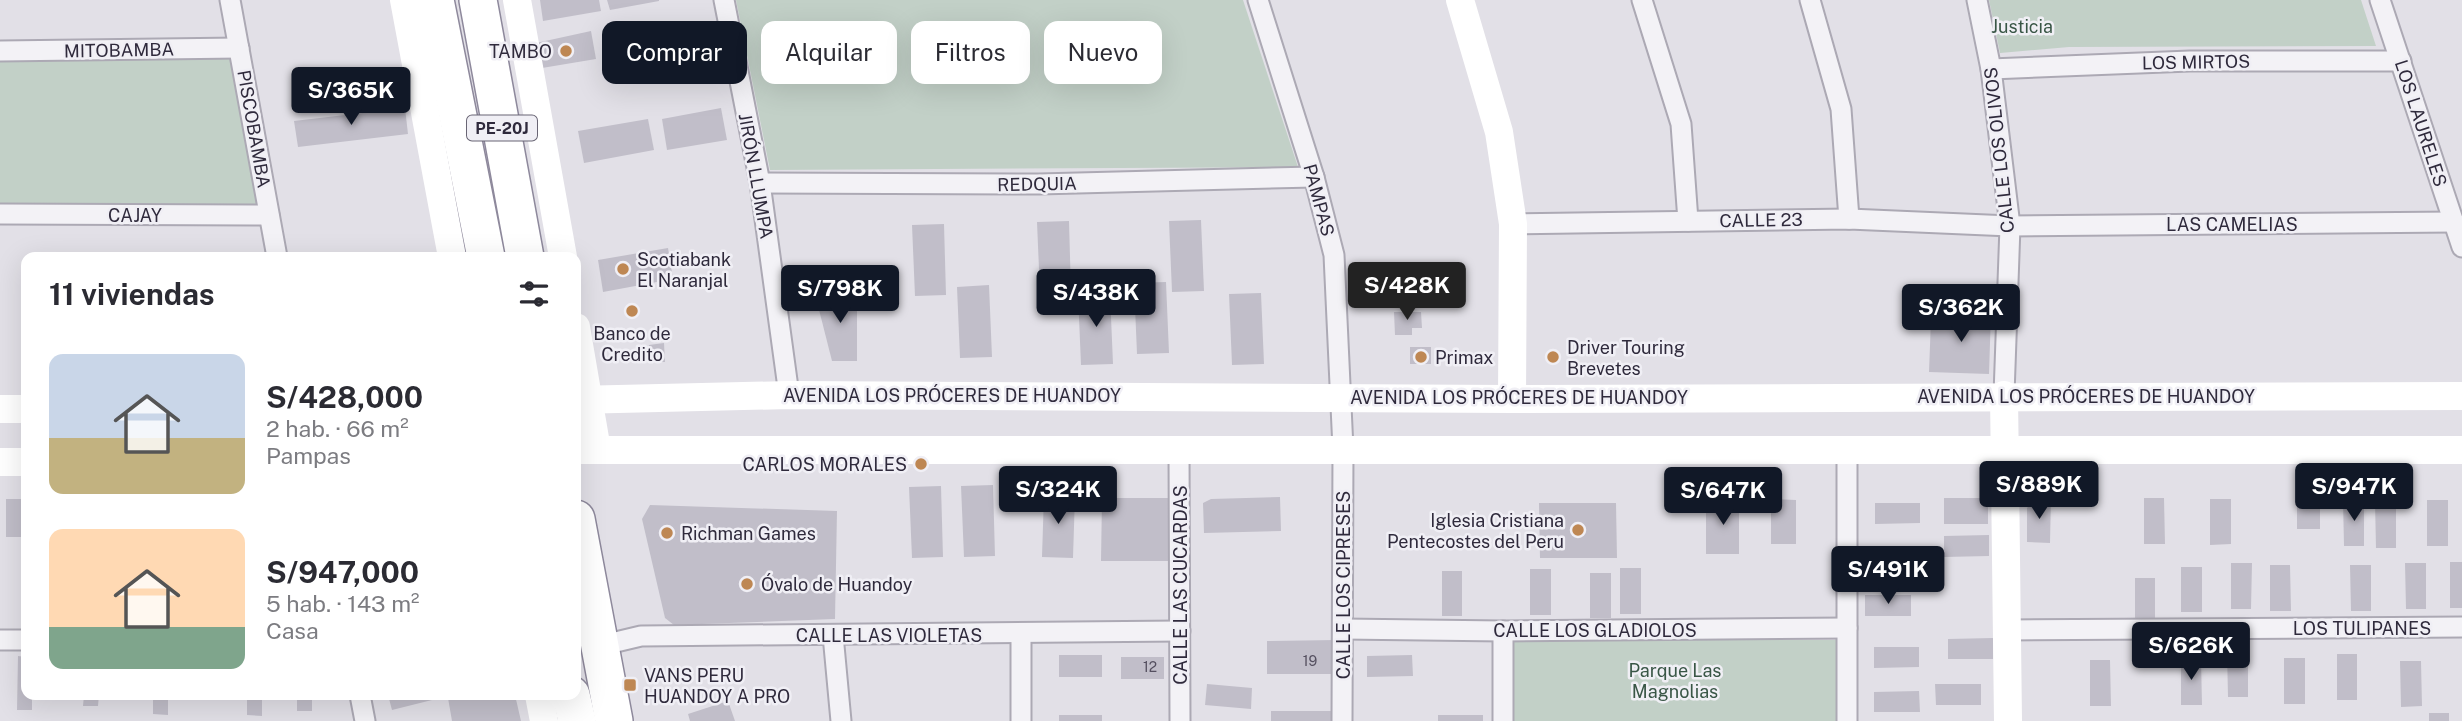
<!DOCTYPE html>
<html lang="es">
<head>
<meta charset="utf-8">
<style>
  :root { --surface:#fff; --page:#f2f2f3; --text:#2b2b33; --muted:#7c7c81; --accent:#111827 }
  body { margin:0; font-family:"Public Sans",sans-serif; background:var(--page); color:var(--text); height:100vh; display:flex; flex-direction:column; font-size:26px; white-space:nowrap }
  * { box-sizing:border-box; margin:0 }
  p { font-size:23px; color:var(--muted) }
  .icon { flex:none; width:38px; height:38px; fill:none; stroke:currentColor; stroke-width:2; stroke-linecap:round; stroke-linejoin:round }
  .map { position:relative; flex:1; overflow:hidden }
  .details { position:absolute; left:21px; top:252px; width:560px; height:448px; display:flex; flex-direction:column; background:var(--surface); border-radius:14px; box-shadow:0 7px 28px #0002 }
  .details>* { flex:none }
  .top-card { position:absolute; left:602px; top:21px; width:665px; height:63px; display:flex; gap:14px }
  .price { position:absolute; translate:-50% -60px; padding:0 16px; border-radius:7px; background:var(--accent); color:#fff; font-size:23px; line-height:46px; filter:drop-shadow(0 2px 4px #0008) }
  .price::after { content:''; position:absolute; left:50%; top:42px; width:21px; height:16px; margin-left:-10px; background:inherit; clip-path:polygon(0 0,100% 0,50% 100%) }
  .price.current { background:#222; color:#fff }
  ul { padding:0; list-style:none }
  li { display:flex; align-items:center; gap:21px; height:175px; padding:0 28px }
  li span { display:grid; place-items:center; flex:none; width:196px; height:140px; border-radius:14px; color:#555 }
  li>.icon { margin-inline-start:auto }
  span .icon { width:84px; height:84px; fill:#fffc; stroke-width:1 }
  li b { font-size:30px }
  h2 { display:flex; justify-content:space-between; align-items:center; height:84px; padding:0 28px; font-size:30px }
  .tag { padding:0 24px; border-radius:14px; background:var(--surface); box-shadow:0 7px 28px #0002; font-size:24px; line-height:63px }
  .tag.current { background:var(--accent); color:#fff }
  .map>svg:first-child { display:block }
  .green { fill:#c2d0c7 }
  .building { fill:#c1bec9 }
  .lines { fill:none; stroke-linecap:round; stroke-linejoin:round }
  .street-casing { stroke:#aca9b4; stroke-width:23 }
  .highway-casing { stroke:#8e899c; stroke-width:40 }
  .street { stroke:#f3f2f6; stroke-width:19 }
  .secondary { stroke:#fff; stroke-width:28 }
  .highway { stroke:#fff; stroke-width:37 }
  .poi-dot { fill:#be8753; stroke:#f0eff5; stroke-width:2.5 }
  .labels { text-anchor:middle; dominant-baseline:central; stroke-width:5; stroke-linejoin:round; paint-order:stroke }
  .number-label { font-size:14px; fill:#544f5f }
  .shield { fill:#f0eff5; stroke:#696574; stroke-width:2 }
  .shield-label { font-size:16px; font-weight:bold; fill:#2f2a3c }
  .park-label { font-size:18px; fill:#395646; stroke:#f0eff5 }
  .street-label { font-size:18px; fill:#2f2a3c; stroke:#f0eff5 }
  .poi-label { font-size:18px; fill:#2f2a3c; stroke:#f0eff5; text-anchor:start }
</style>
</head>
<body>
<div class="map">
<svg width="2462" height="721" viewBox="0 0 2462 721">
  <rect width="100%" height="100%" fill="#e2e0e7"/>
  <g class="green">
    <polygon points="736,0 1243,0 1298,167 770,170"/>
    <polygon points="1989,0 2361,0 2376,46 2069,47 2000,53"/>
    <polygon points="229,55 258,207 0,207 0,57"/>
    <rect x="1514" y="640" width="323" height="81"/>
  </g>
  <g class="building">
    <polygon points="540,0 599,0 601,11 543,21"/>
    <polygon points="607,0 659,0 659,1 610,10"/>
    <polygon points="591,31 596,59 542,68 536,43"/>
    <polygon points="405,108 408,134 298,147 294,121"/>
    <polygon points="721,108 727,140 667,150 662,119"/>
    <polygon points="648,119 654,150 584,163 578,131"/>
    <polygon points="1201,220 1204,291 1172,292 1169,221"/>
    <polygon points="1069,221 1071,292 1040,293 1037,222"/>
    <polygon points="944,224 946,295 915,296 912,225"/>
    <polygon points="668,248 673,279 603,292 598,260"/>
    <polygon points="1166,282 1169,353 1137,354 1134,283"/>
    <polygon points="989,285 992,357 960,358 957,287"/>
    <polygon points="1110,293 1113,364 1081,365 1078,294"/>
    <polygon points="1261,293 1264,364 1232,365 1229,294"/>
    <polygon points="815,294 857,294 857,361 832,361"/>
    <polygon points="1959,311 1991,312 1989,374 1929,372 1931,319 1959,319"/>
    <polygon points="1394,312 1421,312 1422,328 1412,328 1412,335 1395,335"/>
    <polygon points="664,343 665,362 645,362 649,345"/>
    <rect x="1410" y="347" width="21" height="17"/>
    <polygon points="993,485 995,556 964,557 961,486"/>
    <polygon points="941,486 943,557 912,558 909,487"/>
    <polygon points="1044,494 1075,495 1073,558 1042,557"/>
    <polygon points="1280,497 1281,531 1204,533 1203,503 1211,499"/>
    <polygon points="1102,498 1169,498 1169,561 1101,561"/>
    <polygon points="1944,498 1981,498 1988,502 1988,524 1944,524"/>
    <polygon points="2035,498 2051,498 2050,543 2027,542 2027,508"/>
    <polygon points="2144,498 2164,498 2165,544 2144,544"/>
    <rect x="2297" y="498" width="23" height="31"/>
    <rect x="6" y="499" width="20" height="38"/>
    <polygon points="1771,499 1796,500 1796,544 1771,544"/>
    <polygon points="2210,499 2231,499 2231,544 2210,545"/>
    <rect x="1706" y="500" width="33" height="54"/>
    <polygon points="2343,500 2364,500 2364,546 2344,546"/>
    <rect x="2427" y="500" width="21" height="46"/>
    <polygon points="2375,502 2396,502 2396,548 2376,548"/>
    <polygon points="1539,503 1616,503 1617,558 1540,558"/>
    <polygon points="1875,503 1920,503 1920,523 1875,524"/>
    <polygon points="650,505 837,511 835,619 674,625 665,618 642,519"/>
    <polygon points="1989,535 1989,556 1944,557 1944,536"/>
    <rect x="2450" y="562" width="12" height="46"/>
    <polygon points="2231,563 2252,563 2251,609 2231,609"/>
    <polygon points="2405,563 2426,563 2426,609 2406,609"/>
    <polygon points="2270,565 2290,565 2291,611 2270,611"/>
    <polygon points="2350,565 2371,565 2371,611 2351,611"/>
    <rect x="2181" y="567" width="21" height="45"/>
    <rect x="1620" y="568" width="21" height="46"/>
    <rect x="1530" y="569" width="21" height="46"/>
    <rect x="1442" y="571" width="20" height="45"/>
    <rect x="1590" y="573" width="21" height="45"/>
    <rect x="2135" y="578" width="20" height="45"/>
    <rect x="1865" y="595" width="46" height="21"/>
    <polygon points="1993,638 1993,659 1948,659 1948,639"/>
    <polygon points="1336,640 1337,674 1267,674 1267,641"/>
    <polygon points="1874,647 1919,647 1919,667 1874,668"/>
    <polygon points="2227,651 2248,651 2248,697 2228,697"/>
    <rect x="2337" y="654" width="20" height="46"/>
    <rect x="1059" y="655" width="43" height="22"/>
    <polygon points="1412,655 1413,676 1367,677 1367,656"/>
    <polygon points="18,656 26,657 26,695 32,695 32,710 17,710"/>
    <rect x="1121" y="657" width="43" height="22"/>
    <rect x="2284" y="658" width="21" height="46"/>
    <polygon points="2181,659 2201,659 2202,705 2181,705"/>
    <polygon points="2090,660 2110,660 2111,706 2090,706"/>
    <polygon points="2400,661 2421,661 2422,706 2401,707"/>
    <polygon points="1207,684 1252,688 1251,709 1205,705"/>
    <polygon points="1935,684 1981,684 1981,705 1936,705"/>
    <polygon points="1919,691 1920,712 1874,712 1874,692"/>
    <polygon points="84,695 99,695 98,706 83,706"/>
    <polygon points="153,695 168,695 168,715 153,714"/>
    <polygon points="247,695 262,695 262,716 247,715"/>
    <rect x="297" y="695" width="15" height="16"/>
    <polygon points="388,695 435,695 436,699 392,710"/>
    <polygon points="466,695 515,695 521,721 452,721 448,698"/>
    <polygon points="728,701 735,721 690,721 688,714"/>
    <rect x="1271" y="711" width="70" height="10"/>
    <rect x="2429" y="713" width="20" height="8"/>
    <rect x="1059" y="715" width="43" height="6"/>
    <rect x="1438" y="715" width="45" height="6"/>
  </g>
  <g class="lines">
    <defs>
      <g id="street">
        <polyline points="230,0 277,257"/>
        <polyline points="724,0 760,183 789,395"/>
        <polyline points="1258,0 1314,177 1334,255 1343,449 1342,721"/>
        <polyline points="1642,0 1681,124 1688,221"/>
        <polyline points="1810,0 1841,109 1849,219"/>
        <polyline points="1977,0 1991,69 2010,226 2004,395"/>
        <polyline points="2380,0 2462,247"/>
        <polyline points="0,51 239,48"/>
        <polyline points="1991,69 2190,61 2401,61"/>
        <polyline points="760,183 1039,184 1314,177"/>
        <polyline points="0,214 269,215"/>
        <polyline points="1513,224 1849,219 2010,226 2454,222"/>
        <polyline points="1179,449 1180,721"/>
        <polyline points="1847,451 1847,721"/>
        <polyline points="1343,629 1503,631 1847,628"/>
        <polyline points="2009,630 2462,627"/>
        <polyline points="1021,634 1021,721"/>
        <polyline points="833,635 841,721"/>
        <polyline points="0,640 26,640"/>
        <polyline points="599,646 641,636 1180,631"/>
        <polyline points="360,695 365,721"/>
        <polyline points="1503,721 1503,631"/>
      </g>
      <g id="highway">
        <polyline points="435,0 486,257"/>
        <polyline points="478,0 525,257"/>
        <polyline points="576,519 614,721"/>
        <polyline points="571,695 577,721"/>
      </g>
    </defs>
    <use href="#street" class="street-casing"/>
    <use href="#highway" class="highway-casing"/>
    <use href="#street" class="street"/>
    <g class="secondary">
      <polyline points="404,0 452,257"/>
      <polyline points="517,0 563,257"/>
      <polyline points="1460,0 1499,132 1513,224 1512,399"/>
      <polyline points="576,327 597,450"/>
      <polyline points="2004,395 2008,721"/>
      <polyline points="576,400 789,395 1512,399 2462,396"/>
      <polyline points="0,409 26,409"/>
      <polyline points="576,450 2462,450"/>
      <polyline points="0,462 26,462"/>
      <polyline points="539,695 544,721"/>
    </g>
    <use href="#highway" class="highway"/>
  </g>
  <g class="poi-dot">
    <circle cx="566" cy="51" r="7"/>
    <circle cx="623" cy="269" r="7"/>
    <circle cx="632" cy="311" r="7"/>
    <circle cx="1421" cy="357" r="7"/>
    <circle cx="1553" cy="357" r="7"/>
    <circle cx="921" cy="464" r="7"/>
    <circle cx="1578" cy="530" r="7"/>
    <circle cx="667" cy="533" r="7"/>
    <circle cx="747" cy="584" r="7"/>
    <rect x="623" y="678" width="14" height="14" rx="3.5"/>
  </g>
  <g class="labels">
    <g class="number-label">
      <text x="1310" y="661">19</text>
      <text x="1150" y="667">12</text>
    </g>
    <rect class="shield" x="467" y="115.5" width="70" height="25" rx="5"/>
    <g class="shield-label">
      <text x="502" y="128">PE-20J</text>
    </g>
    <g class="park-label">
      <text x="2022" y="26">Justicia</text>
      <text x="1675" y="670">Parque Las<tspan x="1675" dy="21">Magnolias</tspan></text>
    </g>
    <g class="street-label">
      <text transform="translate(119 50) rotate(-1)">MITOBAMBA</text>
      <text transform="translate(2196 62) rotate(-1)">LOS MIRTOS</text>
      <text transform="translate(2421 123) rotate(72)">LOS LAURELES</text>
      <text transform="translate(254 129) rotate(80)">PISCOBAMBA</text>
      <text transform="translate(1999 150) rotate(-96)">CALLE LOS OLIVOS</text>
      <text transform="translate(756 176) rotate(80)">JIRÓN LLUMPA</text>
      <text transform="translate(1037 184) rotate(-1)">REDQUIA</text>
      <text transform="translate(1319 200) rotate(75)">PAMPAS</text>
      <text x="135" y="215">CAJAY</text>
      <text transform="translate(1761 220) rotate(-1)">CALLE 23</text>
      <text x="2232" y="224">LAS CAMELIAS</text>
      <text x="952" y="395">AVENIDA LOS PRÓCERES DE HUANDOY</text>
      <text x="2086" y="396">AVENIDA LOS PRÓCERES DE HUANDOY</text>
      <text x="1519" y="397">AVENIDA LOS PRÓCERES DE HUANDOY</text>
      <text transform="translate(1180 585) rotate(-90)">CALLE LAS CUCARDAS</text>
      <text transform="translate(1343 585) rotate(-90)">CALLE LOS CIPRESES</text>
      <text x="2362" y="628">LOS TULIPANES</text>
      <text x="1595" y="630">CALLE LOS GLADIOLOS</text>
      <text x="889" y="635">CALLE LAS VIOLETAS</text>
    </g>
    <g class="poi-label">
      <text x="552" y="51" text-anchor="end">TAMBO</text>
      <text x="637" y="259">Scotiabank<tspan x="637" dy="21">El Naranjal</tspan></text>
      <text x="632" y="333" text-anchor="middle">Banco de<tspan x="632" dy="21">Credito</tspan></text>
      <text x="1567" y="347">Driver Touring<tspan x="1567" dy="21">Brevetes</tspan></text>
      <text x="1435" y="357">Primax</text>
      <text x="907" y="464" text-anchor="end">CARLOS MORALES</text>
      <text x="1564" y="520" text-anchor="end">Iglesia Cristiana<tspan x="1564" dy="21">Pentecostes del Peru</tspan></text>
      <text x="681" y="533">Richman Games</text>
      <text x="761" y="584">Óvalo de Huandoy</text>
      <text x="644" y="675">VANS PERU<tspan x="644" dy="21">HUANDOY A PRO</tspan></text>
    </g>
  </g>
</svg>
<b class="price" style="left:351px;top:127px">S/365K</b>
<b class="price current" style="left:1407px;top:322px">S/428K</b>
<b class="price" style="left:840px;top:325px">S/798K</b>
<b class="price" style="left:1096px;top:329px">S/438K</b>
<b class="price" style="left:1961px;top:344px">S/362K</b>
<b class="price" style="left:2039px;top:521px">S/889K</b>
<b class="price" style="left:2354px;top:523px">S/947K</b>
<b class="price" style="left:1058px;top:526px">S/324K</b>
<b class="price" style="left:1723px;top:527px">S/647K</b>
<b class="price" style="left:1888px;top:606px">S/491K</b>
<b class="price" style="left:2191px;top:682px">S/626K</b>
<div class="top-card">
<a class="tag current">Comprar</a>
<a class="tag">Alquilar</a>
<a class="tag">Filtros</a>
<a class="tag">Nuevo</a>
</div>
<section class="details">
<h2>11 viviendas<svg class="icon" aria-label="filters" viewBox="0 0 24 24"><path d="M4 7h16M4 17h16"/><circle cx="9" cy="7" r="2"/><circle cx="15" cy="17" r="2"/></svg></h2>
<ul>
<li><span style="background:linear-gradient(#c9d6e8 60%,#c2b280 0)"><svg class="icon" aria-label="home" viewBox="0 0 24 24"><path d="M3 11l9-7 9 7M6 9v11h12V9"/></svg></span><div><b>S/428,000</b><p>2 hab. · 66 m²</p><p>Pampas</p></div></li>
<li><span style="background:linear-gradient(#ffd9b3 70%,#7fa58c 0)"><svg class="icon" aria-label="home" viewBox="0 0 24 24"><path d="M3 11l9-7 9 7M6 9v11h12V9"/></svg></span><div><b>S/947,000</b><p>5 hab. · 143 m²</p><p>Casa</p></div></li>
</ul>
</section>
</div>
</body>
</html>
